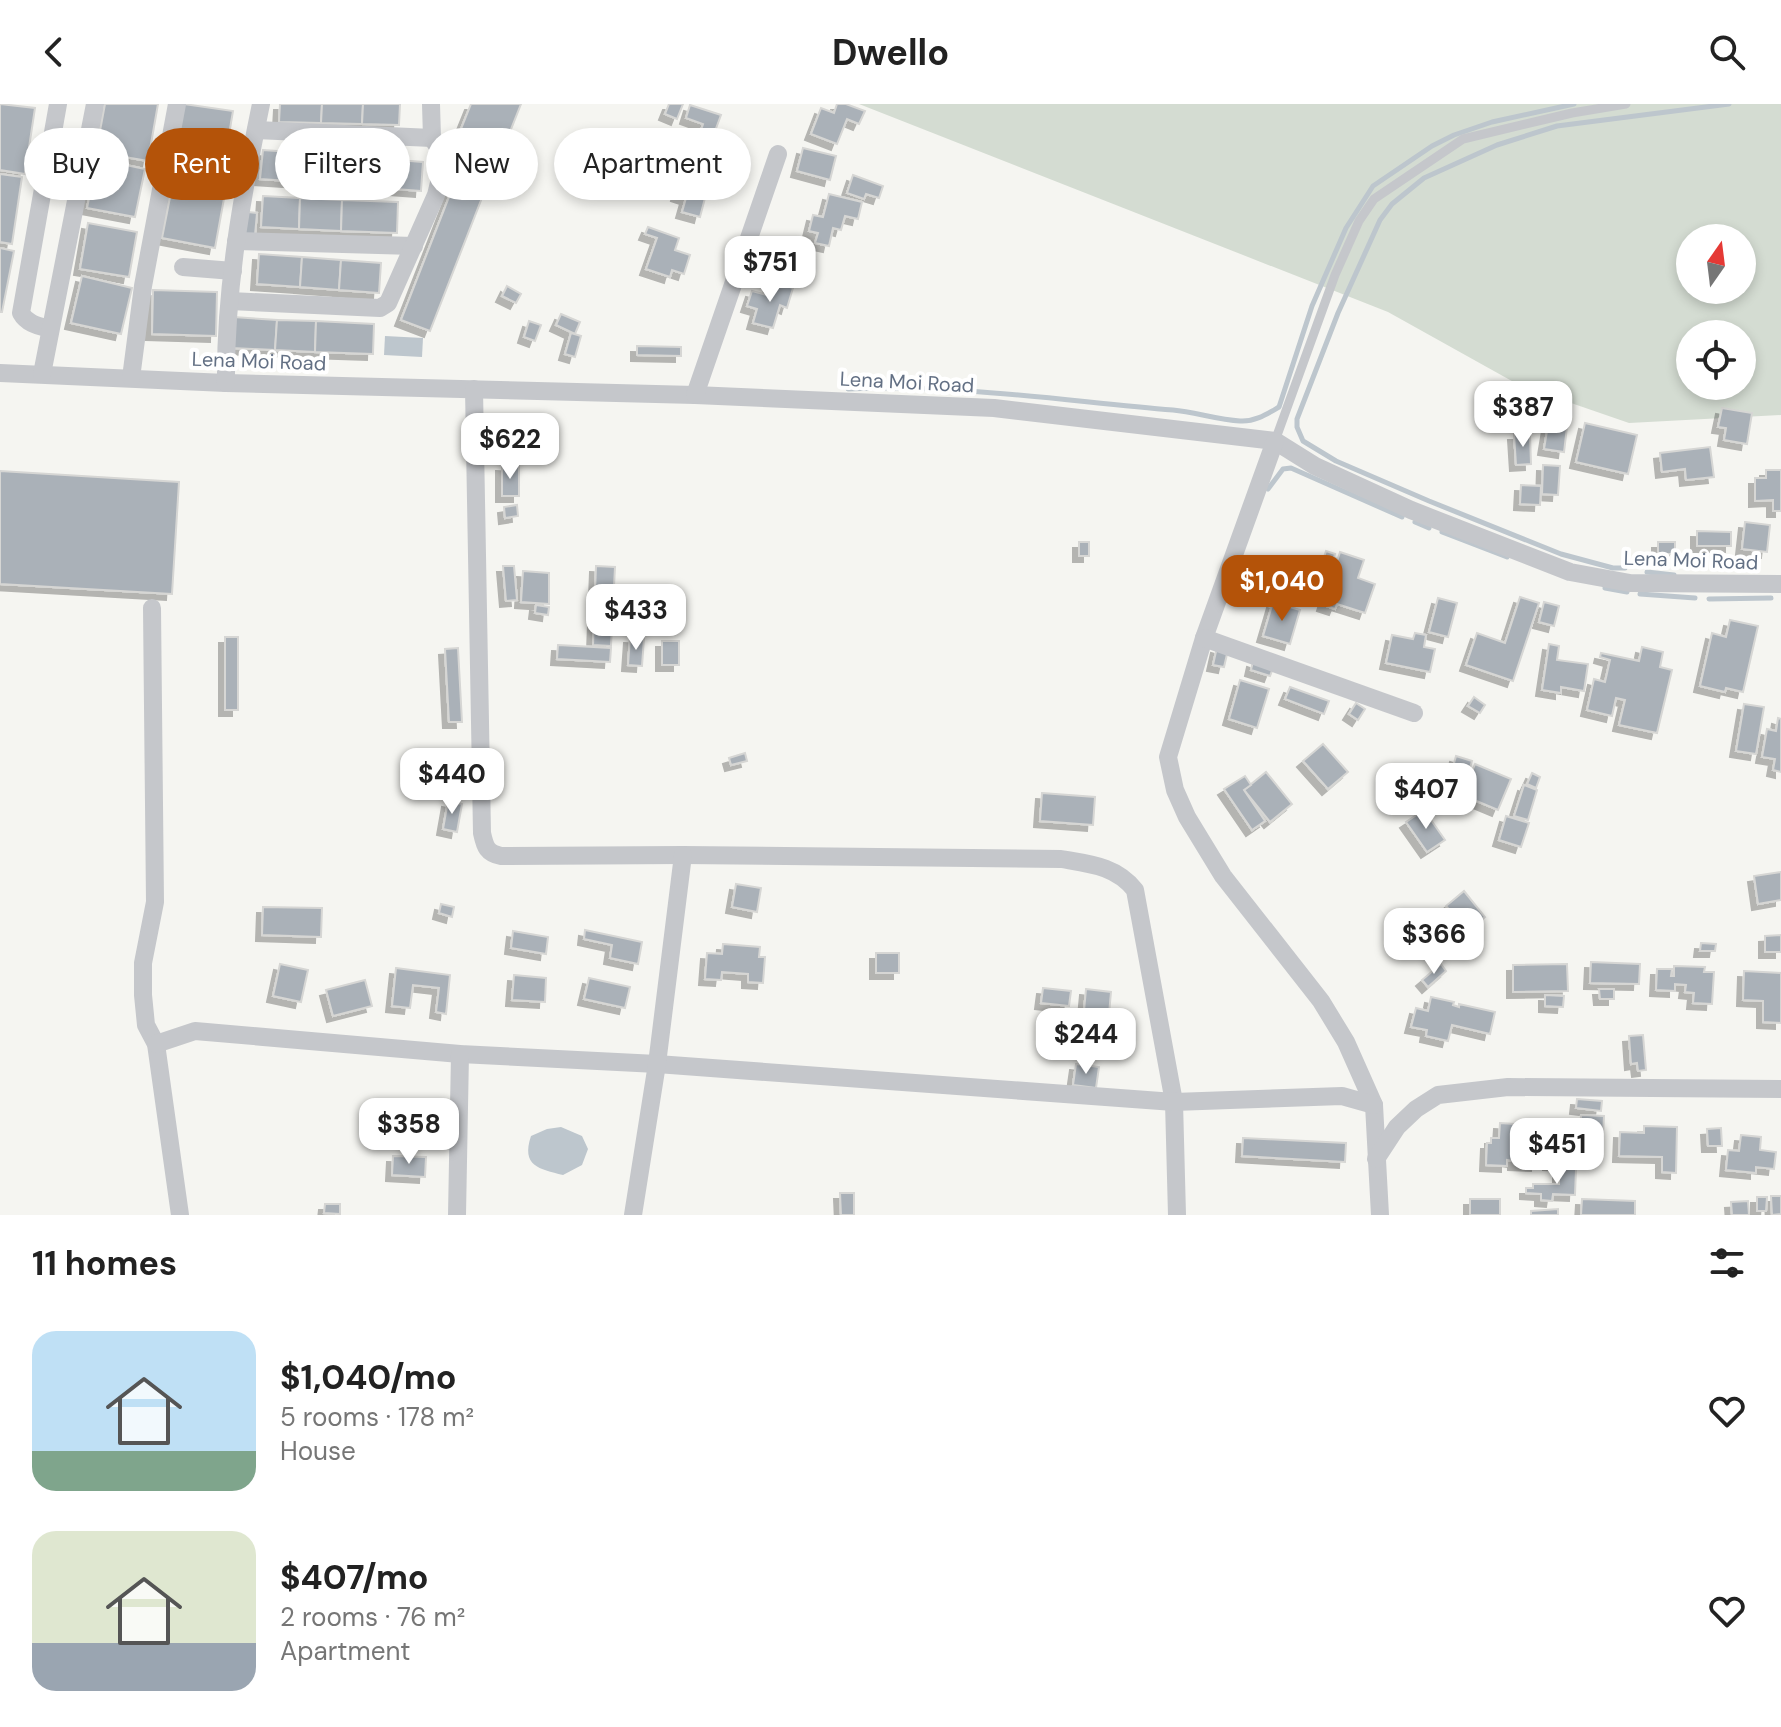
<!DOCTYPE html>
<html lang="en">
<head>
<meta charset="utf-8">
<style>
  :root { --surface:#fff; --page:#f6f6f6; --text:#222; --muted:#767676; --accent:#b45309 }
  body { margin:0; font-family:"DM Sans",sans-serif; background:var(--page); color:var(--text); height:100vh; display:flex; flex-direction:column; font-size:30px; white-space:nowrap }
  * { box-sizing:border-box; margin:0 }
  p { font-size:26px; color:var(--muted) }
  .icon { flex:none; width:44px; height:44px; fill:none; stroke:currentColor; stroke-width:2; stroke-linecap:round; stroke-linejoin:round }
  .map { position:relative; height:1111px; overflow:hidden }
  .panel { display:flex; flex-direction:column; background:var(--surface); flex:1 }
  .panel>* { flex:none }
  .hud { position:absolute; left:24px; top:24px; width:800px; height:72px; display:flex; gap:16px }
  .needle { width:52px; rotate:14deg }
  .fabs { position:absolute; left:1676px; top:120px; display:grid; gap:16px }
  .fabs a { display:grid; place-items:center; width:80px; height:80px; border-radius:50%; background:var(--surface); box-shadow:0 4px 12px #0003; font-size:40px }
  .price { position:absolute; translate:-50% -68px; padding:0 18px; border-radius:16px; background:#fff; color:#222; font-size:26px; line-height:52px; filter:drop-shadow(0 2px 4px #0008) }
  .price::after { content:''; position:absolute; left:50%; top:48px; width:24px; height:18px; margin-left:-12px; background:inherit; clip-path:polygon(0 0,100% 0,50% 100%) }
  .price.selected { background:var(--accent); color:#fff }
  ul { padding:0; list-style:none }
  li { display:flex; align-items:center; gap:24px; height:200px; padding:0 32px }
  li span { display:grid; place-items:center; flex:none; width:224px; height:160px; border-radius:24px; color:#555 }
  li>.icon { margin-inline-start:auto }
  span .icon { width:96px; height:96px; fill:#fffc; stroke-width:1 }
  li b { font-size:34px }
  h2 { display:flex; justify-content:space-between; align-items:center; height:96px; padding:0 32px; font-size:34px }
  .pill { padding:0 28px; border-radius:36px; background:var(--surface); box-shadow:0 4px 12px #0003; font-size:28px; line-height:72px }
  .pill.selected { background:var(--accent); color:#fff }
  header { display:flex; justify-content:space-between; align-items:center; height:104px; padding:0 32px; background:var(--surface); font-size:36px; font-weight:700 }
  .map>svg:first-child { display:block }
  .green { fill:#d4dcd2; fill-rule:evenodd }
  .water { fill:#bdc6cd }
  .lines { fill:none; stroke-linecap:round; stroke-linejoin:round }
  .stream { stroke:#bdc6cd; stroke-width:5 }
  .building { fill:#aab1b8; stroke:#d6d6d4; stroke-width:2; filter:url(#shadow) }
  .lane { stroke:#c5c7cb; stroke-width:9 }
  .street { stroke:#c5c7cb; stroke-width:18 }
  .labels { text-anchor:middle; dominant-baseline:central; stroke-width:8; stroke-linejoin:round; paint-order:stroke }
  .street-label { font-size:20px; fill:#637084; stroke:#fff }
</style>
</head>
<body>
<header><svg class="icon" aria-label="back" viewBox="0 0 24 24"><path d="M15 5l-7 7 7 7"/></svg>Dwello<svg class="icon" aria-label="search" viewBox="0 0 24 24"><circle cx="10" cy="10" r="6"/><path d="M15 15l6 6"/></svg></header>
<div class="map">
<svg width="1781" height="1111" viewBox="0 0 1781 1111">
  <defs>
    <filter id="shadow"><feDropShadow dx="-6" dy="6" stdDeviation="0" flood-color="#0004"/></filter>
  </defs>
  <rect width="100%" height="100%" fill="#f5f5f1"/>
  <path class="green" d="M859 0H1781V311L1629 319 1519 281 1388 208ZM1690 134H1742V186H1690ZM1690 230H1742V282H1690Z"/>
  <g class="water">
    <polygon points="385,232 423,234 422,253 384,251"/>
    <path d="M561 1023 582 1032 588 1045 582 1061 563 1071C539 1065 521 1062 531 1032L547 1025Z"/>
  </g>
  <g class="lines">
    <g class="stream">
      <path d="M848 285C957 280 1065 297 1173 306 1195 308 1218 316 1240 317 1255 318 1267 310 1279 303L1312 202 1346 124 1373 82 1432 42 1454 31 1492 18 1574 0"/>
      <polyline points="1268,385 1283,365 1291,364 1402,413"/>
      <polyline points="1415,418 1429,424"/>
      <polyline points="1442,428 1507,453"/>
      <polyline points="1625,464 1613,464 1561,450 1429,397 1336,357 1303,337 1297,323 1297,315 1338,209 1380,116 1392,100 1424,74 1497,41 1557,22 1729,0"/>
      <polyline points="1647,468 1674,471"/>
      <polyline points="1605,484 1627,488"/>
      <polyline points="1640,490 1695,494"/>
      <polyline points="1709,495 1771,494"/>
    </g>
  </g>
  <g class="building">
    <polygon points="0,0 35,4 25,70 0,66"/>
    <polygon points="105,0 158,0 148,57 96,48"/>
    <polygon points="184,0 233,7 222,72 173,64"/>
    <polygon points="280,0 322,0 321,19 279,18"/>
    <polygon points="322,0 363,0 362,20 321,19"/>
    <polygon points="363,0 400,0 399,21 362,20"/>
    <polygon points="471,0 521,0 498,58 455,40"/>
    <polygon points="669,0 683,0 677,15 665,10"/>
    <polygon points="837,0 846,0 865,7 859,20 847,15 837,40 811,30 821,4 834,9"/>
    <polygon points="690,1 721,11 714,30 735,37 728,58 694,47 703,20 686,14"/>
    <polygon points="606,27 627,33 624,48 602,41"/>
    <polygon points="803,44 836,52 830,76 797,67"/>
    <polygon points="263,46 305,49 303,78 260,75"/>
    <polygon points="305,49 344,52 342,81 303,78"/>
    <polygon points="344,52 384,55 382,84 342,81"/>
    <polygon points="465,52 494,63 430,227 401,216"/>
    <polygon points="97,55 145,65 135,113 87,104"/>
    <polygon points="384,55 423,58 421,87 382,84"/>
    <polygon points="175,68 227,78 215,144 162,134"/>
    <polygon points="0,70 22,73 12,140 0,138"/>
    <polygon points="853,71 883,82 879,94 866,90 864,95 847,89"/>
    <polygon points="683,72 709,79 700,113 682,108 686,94 677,91"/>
    <polygon points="829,90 862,98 858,115 845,112 841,126 833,124 829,142 815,139 818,129 809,127 813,111 823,113"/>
    <polygon points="263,92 300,94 299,125 261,123"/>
    <polygon points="300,94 342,96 341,127 299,125"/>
    <polygon points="342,96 398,98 397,129 341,127"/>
    <polygon points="248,108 257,109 255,131 241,130"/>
    <polygon points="88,119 137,128 129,173 80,165"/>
    <polygon points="648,123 679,134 675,146 690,151 684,170 672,166 670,173 646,165 657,134 645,130"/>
    <polygon points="0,144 14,147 2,208 0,208"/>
    <polygon points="259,150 302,153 300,183 257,180"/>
    <polygon points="302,153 341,156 339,186 300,183"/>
    <polygon points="341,156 381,159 379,189 339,186"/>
    <polygon points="82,172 132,184 121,230 71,219"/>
    <polygon points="771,177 793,184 787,204 780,201 773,224 753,219 757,205 747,202 752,187 767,191"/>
    <polygon points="507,182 521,190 516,199 502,192"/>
    <polygon points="153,186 217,188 216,232 152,230"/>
    <polygon points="561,210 580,218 575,230 556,221"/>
    <polygon points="233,213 277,216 275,246 231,244"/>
    <polygon points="277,216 316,217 315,248 275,246"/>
    <polygon points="316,217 374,220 373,250 315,248"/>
    <polygon points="529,217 541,221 535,237 524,233"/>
    <polygon points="571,229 581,232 575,253 565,250"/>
    <polygon points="637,242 681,243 681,252 637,251"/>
    <polygon points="1722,304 1752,309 1747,340 1724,336 1726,324 1718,323"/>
    <polygon points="1585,319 1637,331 1628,370 1576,358"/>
    <polygon points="1548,321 1567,323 1564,348 1544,345"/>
    <polygon points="1514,330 1530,330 1531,360 1516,361"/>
    <polygon points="1710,343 1714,373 1686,376 1685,365 1662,368 1660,349"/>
    <polygon points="502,361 519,362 519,392 502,392"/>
    <polygon points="1543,361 1560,362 1558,391 1542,390"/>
    <polygon points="1766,366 1781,366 1781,407 1773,407 1773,396 1755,397 1755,374 1766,374"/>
    <polygon points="0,367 179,378 172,490 0,480"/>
    <polygon points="1521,381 1541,382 1540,401 1520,400"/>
    <polygon points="517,401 518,412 505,414 504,403"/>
    <polygon points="1745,418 1770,421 1767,448 1742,445"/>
    <polygon points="1697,427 1731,428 1731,442 1697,442"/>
    <rect x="1079" y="438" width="10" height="14"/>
    <rect x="1658" y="438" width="17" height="12"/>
    <polygon points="1326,447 1335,450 1325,484 1315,481"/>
    <polygon points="1340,448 1364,456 1358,474 1375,480 1365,509 1337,500 1335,505 1323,501"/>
    <polygon points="503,462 514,462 517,496 506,497"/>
    <polygon points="596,462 615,463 611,542 593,541"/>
    <polygon points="523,467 549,469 549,500 521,498"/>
    <polygon points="1520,493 1539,499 1513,577 1466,561 1477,529 1505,539"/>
    <polygon points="1438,494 1457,499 1448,533 1429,528"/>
    <polygon points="1273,498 1300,506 1290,540 1263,532"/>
    <polygon points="1544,498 1559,502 1554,522 1539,518"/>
    <polygon points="536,501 549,503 548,511 535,509"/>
    <polygon points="1730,516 1758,522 1743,588 1726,584 1725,588 1700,582 1712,529 1726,533"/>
    <polygon points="1415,529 1426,531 1424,543 1435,545 1430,568 1386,559 1392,531 1413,535"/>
    <rect x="225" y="533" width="13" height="73"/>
    <polygon points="630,533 644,534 642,562 628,561"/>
    <rect x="662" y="537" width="17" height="24"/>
    <polygon points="1549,540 1559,542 1557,556 1588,560 1584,587 1561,583 1561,589 1542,586"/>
    <polygon points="558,541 611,544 610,558 557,555"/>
    <polygon points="1217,543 1228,546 1224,563 1213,561"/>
    <polygon points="1642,543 1663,548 1660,563 1672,566 1657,629 1619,621 1625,596 1616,594 1612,612 1587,606 1594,575 1605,578 1610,556 1600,553 1601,549 1639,557"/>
    <polygon points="458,544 462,618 449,618 445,545"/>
    <polygon points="1253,557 1273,564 1270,572 1251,566"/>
    <polygon points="1240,576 1269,585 1257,624 1229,615"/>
    <polygon points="1290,583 1329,597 1324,610 1285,595"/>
    <polygon points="1474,593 1485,601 1480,609 1468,602"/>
    <polygon points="1356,599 1365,605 1358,616 1349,610"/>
    <polygon points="1744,600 1764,603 1756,650 1736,647"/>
    <polygon points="1778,614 1781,615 1781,668 1773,666 1775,655 1762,653 1767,625 1776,627"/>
    <polygon points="1323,640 1348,668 1328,685 1303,657"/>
    <polygon points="745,649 747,657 731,661 729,654"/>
    <polygon points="1456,652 1472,657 1467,674 1451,670"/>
    <polygon points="1475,660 1511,675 1498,706 1462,691"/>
    <polygon points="1266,668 1292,700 1270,718 1244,686"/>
    <polygon points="1532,669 1540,673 1536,684 1527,680"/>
    <polygon points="1245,672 1251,681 1244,686 1265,717 1252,726 1224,685"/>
    <polygon points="1524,681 1537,686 1528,716 1514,712"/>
    <polygon points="1042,689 1095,693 1093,721 1040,717"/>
    <polygon points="448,697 462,700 457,728 443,725"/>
    <polygon points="1424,706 1445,736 1427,748 1406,718"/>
    <polygon points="1506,712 1529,719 1521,743 1499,736"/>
    <polygon points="1781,768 1781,796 1758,800 1754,772"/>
    <polygon points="736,780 761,784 757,808 732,803"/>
    <polygon points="1464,787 1485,813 1468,827 1446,802"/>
    <polygon points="441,800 454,803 452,813 439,809"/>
    <polygon points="263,803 322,804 321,833 262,831"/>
    <polygon points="585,826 642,838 638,860 610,854 612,841 584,835"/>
    <polygon points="513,827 548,833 546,850 511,844"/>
    <polygon points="1781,831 1781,848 1765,848 1765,832"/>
    <polygon points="1701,839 1716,840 1715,847 1700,847"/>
    <polygon points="723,840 760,843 759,853 765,853 763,879 748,878 748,870 722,868 721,876 705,875 707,849 722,850"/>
    <rect x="876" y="849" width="23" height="20"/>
    <polygon points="1591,858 1640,860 1639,880 1590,879"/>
    <polygon points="280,860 308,866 301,898 273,892"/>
    <polygon points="1441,860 1446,867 1428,883 1422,876"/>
    <polygon points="1567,860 1568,887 1513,888 1513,861"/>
    <polygon points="1674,862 1705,863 1704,868 1714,868 1712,900 1693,899 1694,889 1685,888 1686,881 1675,880 1675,887 1656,886 1657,865 1672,865 1671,872 1674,872"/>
    <polygon points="396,864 450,871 446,910 436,908 439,884 413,881 410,904 392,902"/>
    <polygon points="1744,867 1781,869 1781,919 1763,918 1763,897 1743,896"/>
    <polygon points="514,871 546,874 545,898 512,896"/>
    <polygon points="589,874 630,883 625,904 584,895"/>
    <polygon points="365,876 372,902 333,912 326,886"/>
    <polygon points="1043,884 1071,887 1069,902 1041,899"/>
    <polygon points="1086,885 1111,888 1109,910 1084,907"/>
    <polygon points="1599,885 1614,885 1614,895 1600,895"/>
    <polygon points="1545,891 1564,892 1563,903 1545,902"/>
    <polygon points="1431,893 1454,898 1453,901 1459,903 1459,900 1495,908 1490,930 1452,921 1448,937 1426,932 1427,926 1411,923 1416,904 1428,907"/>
    <polygon points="1643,931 1646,966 1638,967 1637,959 1631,960 1629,932"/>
    <polygon points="1076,960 1099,963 1096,984 1073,981"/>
    <polygon points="1577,995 1602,997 1601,1007 1576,1004"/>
    <polygon points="1581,1011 1604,1012 1603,1032 1580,1031"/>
    <polygon points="1500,1019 1515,1020 1515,1026 1539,1027 1537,1061 1514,1060 1514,1057 1507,1056 1507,1062 1486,1061 1487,1039 1491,1039 1491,1034 1499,1034"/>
    <polygon points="1644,1022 1677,1023 1676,1069 1662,1068 1662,1053 1619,1052 1620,1028 1644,1029"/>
    <polygon points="1721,1024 1722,1042 1708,1042 1707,1025"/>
    <polygon points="1741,1031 1761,1033 1760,1046 1776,1048 1774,1065 1756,1063 1756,1069 1726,1066 1728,1046 1739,1047"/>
    <polygon points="1243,1034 1346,1039 1345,1058 1242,1052"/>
    <polygon points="1549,1042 1575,1043 1574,1061 1549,1060"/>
    <polygon points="393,1052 426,1053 425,1073 392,1071"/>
    <polygon points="1559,1065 1576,1065 1575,1091 1553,1090 1552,1097 1541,1096 1541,1090 1526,1089 1526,1084 1533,1084 1533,1080 1559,1080"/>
    <polygon points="840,1089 854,1089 854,1111 841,1111"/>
    <polygon points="1771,1092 1781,1092 1781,1110 1772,1111"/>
    <polygon points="1757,1093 1767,1093 1766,1107 1757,1107"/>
    <rect x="1470" y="1095" width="30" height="16"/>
    <polygon points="1582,1095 1635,1097 1635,1111 1581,1111"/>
    <polygon points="1748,1097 1749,1111 1732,1111 1731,1098"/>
    <polygon points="325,1100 340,1100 340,1110 324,1109"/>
    <polygon points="1558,1105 1558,1111 1531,1111 1531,1107"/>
  </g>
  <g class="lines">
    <polyline class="lane" points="1275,337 1335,171 1359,117 1374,95 1463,35 1572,9 1626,0"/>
    <g class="street">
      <polyline points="256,26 432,34"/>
      <polyline points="236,137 414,142"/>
      <polyline points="183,163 233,167"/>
      <polyline points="230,197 380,204 388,199 436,91 443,62 440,46 432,34 431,0"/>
      <path d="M50 225C39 222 27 220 21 209L58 0"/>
      <polyline points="0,269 226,279 695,291 994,304 1275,337 1315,362 1411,406 1570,468 1630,479 1781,480"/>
      <polyline points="42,270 95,0"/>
      <polyline points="131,274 143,182 177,0"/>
      <path d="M226 279C225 185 242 92 261 0"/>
      <path d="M474 285 482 729C485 743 487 749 501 752L683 751 1061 755C1090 760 1116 762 1135 786L1174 998 1177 1111"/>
      <polyline points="695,291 778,50"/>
      <polyline points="1275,337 1204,534 1168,653 1175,686 1187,713 1223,772 1321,897 1346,938 1374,1001 1380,1111"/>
      <polyline points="152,504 155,798 143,859 143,891 146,921 156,940 180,1111"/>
      <polyline points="1204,534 1414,609"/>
      <polyline points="156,940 195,927 460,950 657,960 1174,998 1342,992 1374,1001"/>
      <polyline points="1376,1055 1397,1023 1416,1005 1438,991 1508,983 1781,985"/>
      <polyline points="457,1111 460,950"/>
      <polyline points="633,1111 657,960 683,751"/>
    </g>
  </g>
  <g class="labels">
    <g class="street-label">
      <text transform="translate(259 257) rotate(2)">Lena Moi Road</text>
      <text transform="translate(907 278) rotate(3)">Lena Moi Road</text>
      <text transform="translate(1691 456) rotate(2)">Lena Moi Road</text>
    </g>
  </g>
</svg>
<div class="fabs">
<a><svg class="needle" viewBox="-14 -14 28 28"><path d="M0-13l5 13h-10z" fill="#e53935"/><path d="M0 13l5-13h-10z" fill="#767676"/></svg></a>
<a><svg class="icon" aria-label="locate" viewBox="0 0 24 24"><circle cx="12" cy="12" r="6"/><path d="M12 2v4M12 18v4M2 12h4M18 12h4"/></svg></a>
</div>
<b class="price" style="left:770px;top:200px">$751</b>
<b class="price" style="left:1523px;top:345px">$387</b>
<b class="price" style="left:510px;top:377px">$622</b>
<b class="price selected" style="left:1282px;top:519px">$1,040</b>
<b class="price" style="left:636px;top:548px">$433</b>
<b class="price" style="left:452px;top:712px">$440</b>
<b class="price" style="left:1426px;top:727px">$407</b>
<b class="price" style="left:1434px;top:872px">$366</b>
<b class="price" style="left:1086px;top:972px">$244</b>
<b class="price" style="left:409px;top:1062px">$358</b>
<b class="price" style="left:1557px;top:1082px">$451</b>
<div class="hud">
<a class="pill">Buy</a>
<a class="pill selected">Rent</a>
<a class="pill">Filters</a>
<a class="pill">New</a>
<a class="pill">Apartment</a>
</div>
</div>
<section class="panel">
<h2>11 homes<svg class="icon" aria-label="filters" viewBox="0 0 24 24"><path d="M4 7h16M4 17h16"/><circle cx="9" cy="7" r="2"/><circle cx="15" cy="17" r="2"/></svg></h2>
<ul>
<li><span style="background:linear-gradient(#bfe0f5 75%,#7fa58c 0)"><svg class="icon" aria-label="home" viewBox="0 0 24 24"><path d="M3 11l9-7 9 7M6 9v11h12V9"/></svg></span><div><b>$1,040/mo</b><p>5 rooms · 178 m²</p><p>House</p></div><svg class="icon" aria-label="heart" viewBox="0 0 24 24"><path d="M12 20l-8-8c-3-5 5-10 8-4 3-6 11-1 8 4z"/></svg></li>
<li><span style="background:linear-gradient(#dfe7d0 70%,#9aa5b1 0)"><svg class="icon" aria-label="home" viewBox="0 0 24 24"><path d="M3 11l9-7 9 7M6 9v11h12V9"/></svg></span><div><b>$407/mo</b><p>2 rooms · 76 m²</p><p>Apartment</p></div><svg class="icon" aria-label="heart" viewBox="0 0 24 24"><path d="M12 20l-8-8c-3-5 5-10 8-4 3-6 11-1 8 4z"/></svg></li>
</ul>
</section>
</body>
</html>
